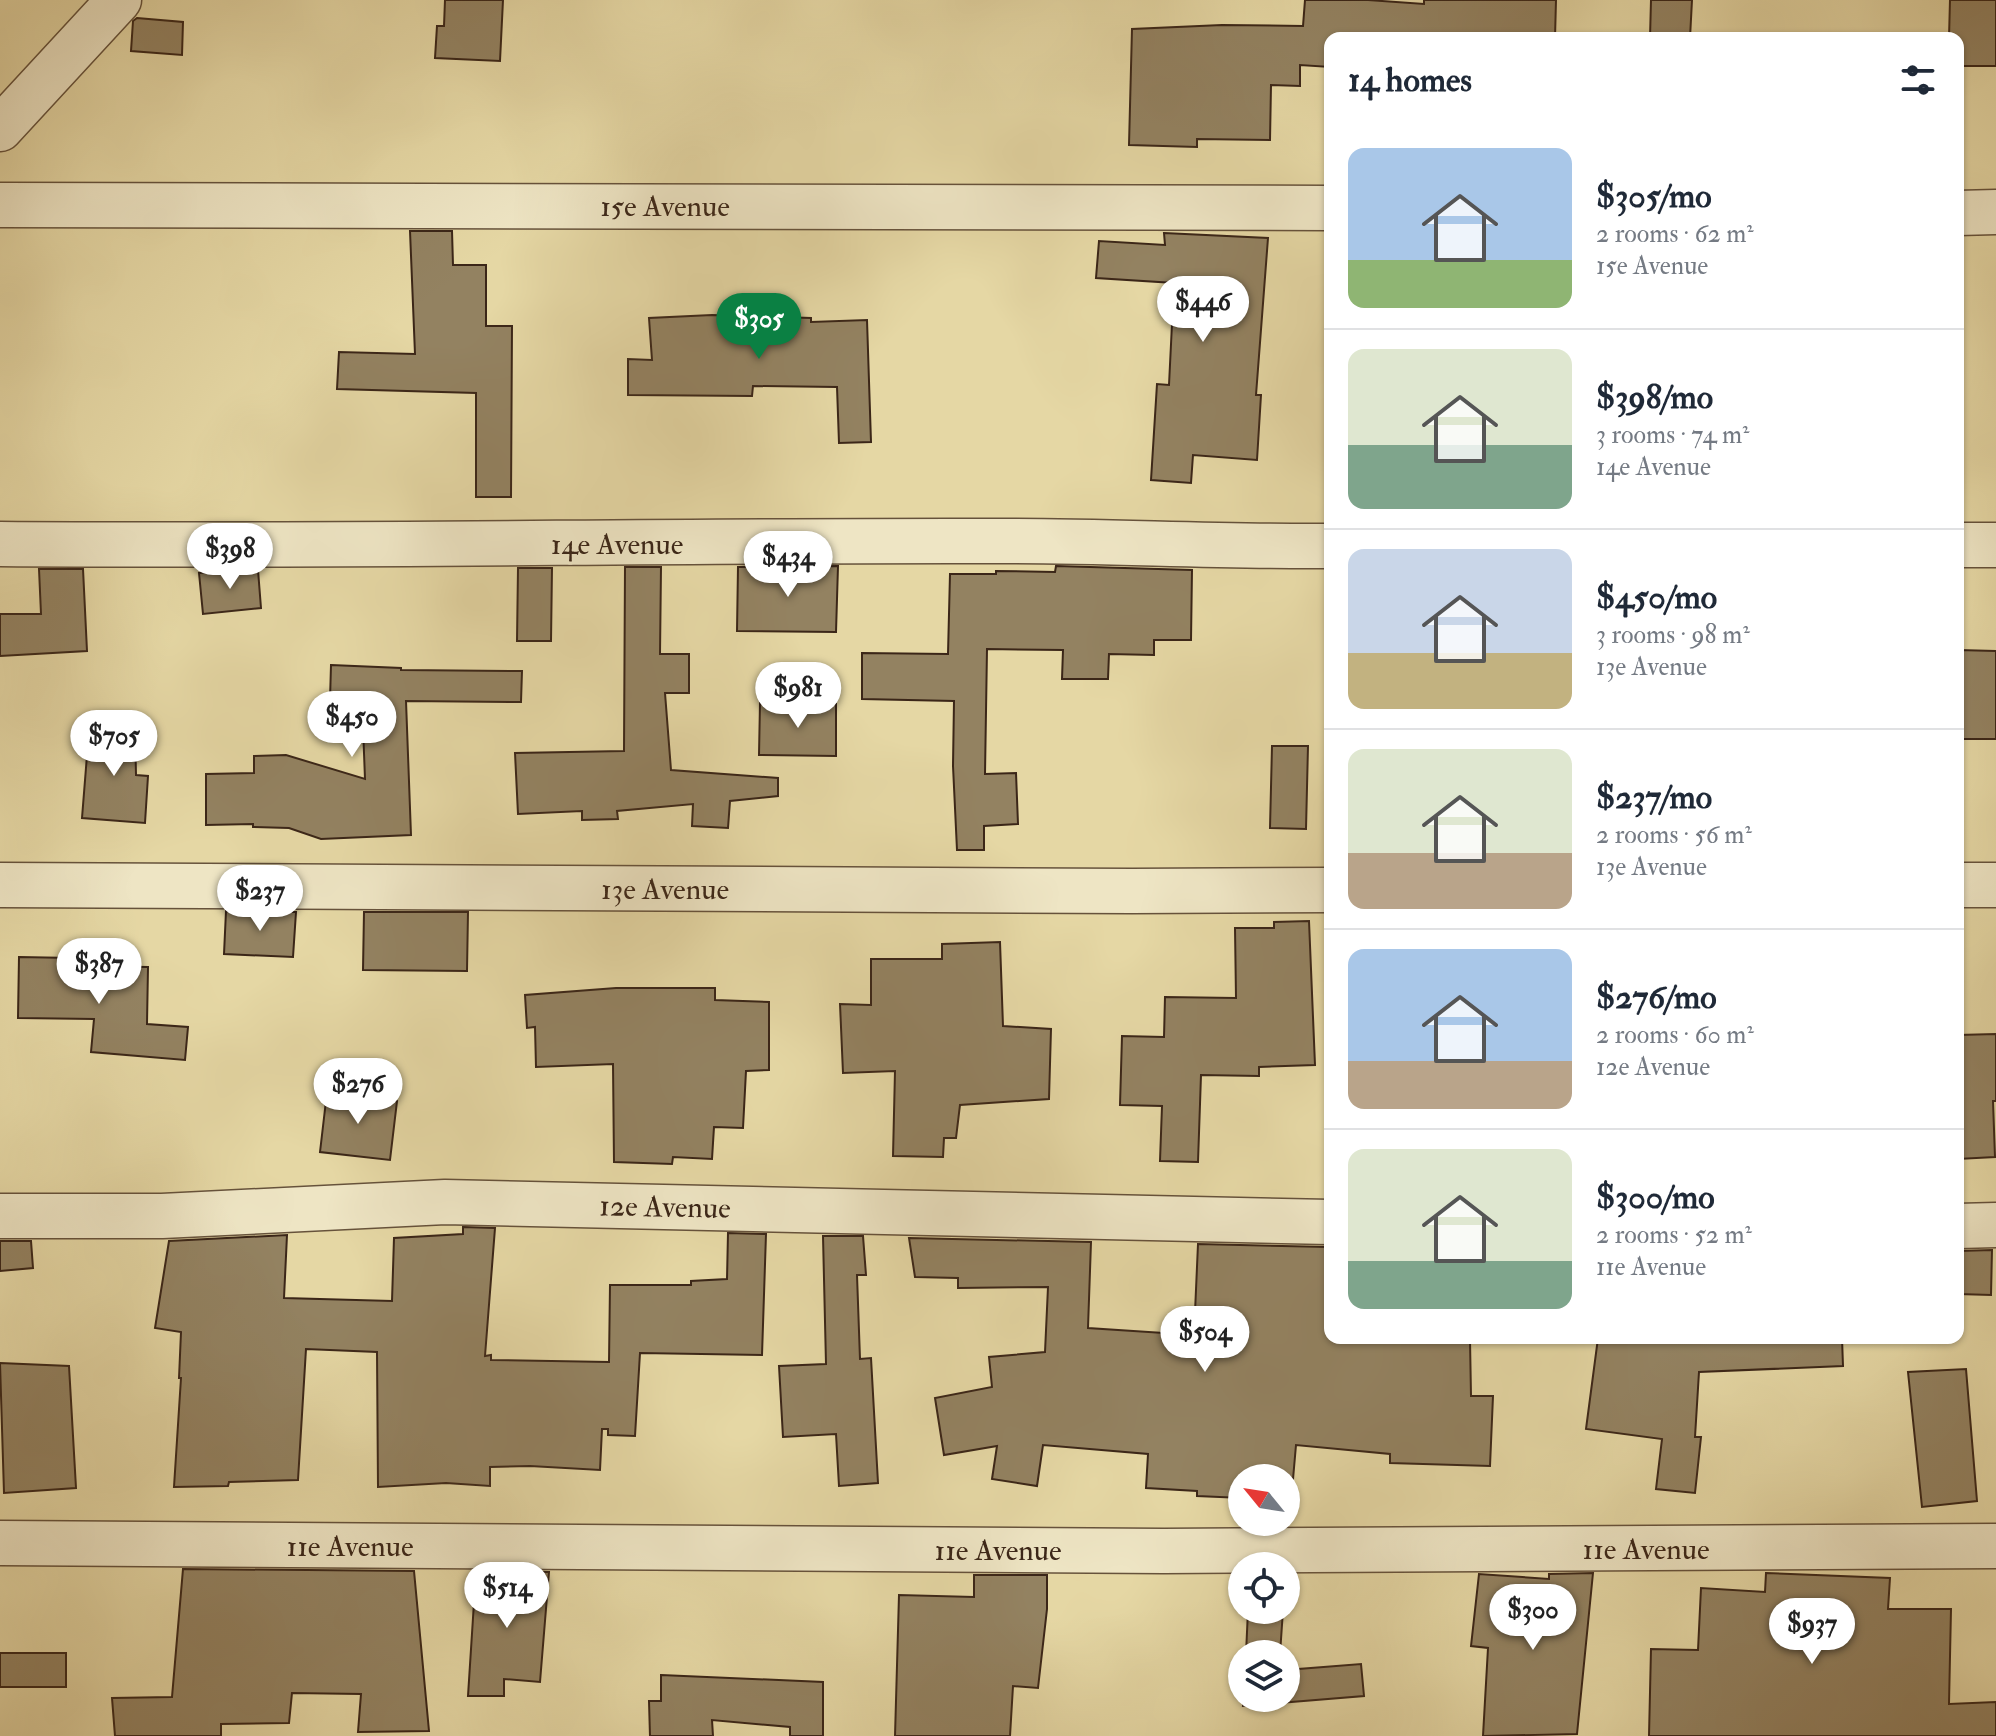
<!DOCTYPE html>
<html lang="en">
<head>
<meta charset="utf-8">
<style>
  :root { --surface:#fff; --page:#f2f2f3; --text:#1f2937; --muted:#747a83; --line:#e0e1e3; --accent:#0b8043 }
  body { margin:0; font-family:"IM FELL Double Pica",serif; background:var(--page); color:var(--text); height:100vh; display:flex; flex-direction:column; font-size:30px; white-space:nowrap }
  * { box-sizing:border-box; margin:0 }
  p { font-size:26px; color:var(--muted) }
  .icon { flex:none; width:44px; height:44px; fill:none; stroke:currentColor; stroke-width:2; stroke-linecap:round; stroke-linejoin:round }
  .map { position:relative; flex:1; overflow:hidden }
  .side { position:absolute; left:1324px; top:32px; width:640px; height:1312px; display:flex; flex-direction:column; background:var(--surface); border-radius:16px; box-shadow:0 2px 6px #0004 }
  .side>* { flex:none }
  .needle { width:52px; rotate:300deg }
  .fabs { position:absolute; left:1228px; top:1464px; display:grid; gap:16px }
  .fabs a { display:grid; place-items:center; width:72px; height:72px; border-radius:50%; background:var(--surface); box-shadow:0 2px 6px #0004; font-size:40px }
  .price { position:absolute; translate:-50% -68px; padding:0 18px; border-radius:28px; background:#fff; color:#222; font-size:26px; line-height:52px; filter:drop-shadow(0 2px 4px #0008) }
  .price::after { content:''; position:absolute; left:50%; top:48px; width:24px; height:18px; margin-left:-12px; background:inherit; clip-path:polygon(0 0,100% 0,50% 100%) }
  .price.active { background:var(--accent); color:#fff }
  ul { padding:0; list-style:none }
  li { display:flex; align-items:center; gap:24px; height:200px; padding:0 24px }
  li+li { border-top:2px solid var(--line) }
  li span { display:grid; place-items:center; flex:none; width:224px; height:160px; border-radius:16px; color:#555 }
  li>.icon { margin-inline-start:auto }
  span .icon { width:96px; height:96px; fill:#fffc; stroke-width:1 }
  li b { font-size:34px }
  h2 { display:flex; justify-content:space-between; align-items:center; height:96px; padding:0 24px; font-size:34px }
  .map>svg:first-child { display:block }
  .building { fill:#938261; stroke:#3b2618; stroke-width:2 }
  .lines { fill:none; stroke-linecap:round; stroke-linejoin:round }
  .minor-casing { stroke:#66523b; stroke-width:47 }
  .minor { stroke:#eee5c4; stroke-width:44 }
  .labels { text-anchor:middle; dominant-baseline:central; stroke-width:6; stroke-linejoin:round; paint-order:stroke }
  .street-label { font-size:30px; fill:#3b2618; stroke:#eee5c4 }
</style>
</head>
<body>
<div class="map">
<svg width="1996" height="1736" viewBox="0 0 1996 1736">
  <rect width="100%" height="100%" fill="#e5d7a4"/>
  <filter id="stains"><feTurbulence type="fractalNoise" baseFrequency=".0025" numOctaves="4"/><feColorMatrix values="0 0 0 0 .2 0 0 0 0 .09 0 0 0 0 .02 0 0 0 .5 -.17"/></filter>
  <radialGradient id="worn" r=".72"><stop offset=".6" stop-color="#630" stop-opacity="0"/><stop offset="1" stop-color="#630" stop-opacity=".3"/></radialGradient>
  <g class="building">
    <polygon points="445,0 503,0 500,61 435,58 437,26 444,26"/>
    <polygon points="1305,0 1368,0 1424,4 1424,0 1556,0 1555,38 1330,38 1330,67 1300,65 1300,86 1271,85 1270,140 1197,139 1197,147 1129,145 1132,29 1222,25 1303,26"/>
    <polygon points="1651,0 1692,0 1690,38 1650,38"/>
    <polygon points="1950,0 1996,0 1996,66 1958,66 1958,38 1949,38"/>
    <polygon points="137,18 183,22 182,55 131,51 133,21"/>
    <polygon points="410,231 452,231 453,265 486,265 486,326 512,326 511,497 476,497 476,393 337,389 339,352 415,354"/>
    <polygon points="1164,233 1268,238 1256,395 1261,395 1257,460 1193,455 1191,483 1151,480 1157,384 1169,385 1174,283 1096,278 1099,241 1165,245"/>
    <polygon points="712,315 811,318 811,322 867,320 871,442 839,443 837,387 753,386 752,396 628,395 628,359 652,360 649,318"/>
    <polygon points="838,566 836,632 737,631 738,567"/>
    <polygon points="1056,566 1192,570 1191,640 1154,640 1154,655 1109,654 1108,679 1062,679 1063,650 987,649 985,774 1016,773 1018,824 984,826 984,850 957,850 953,766 954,701 862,699 862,653 948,654 950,574 996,574 996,571 1055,572"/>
    <polygon points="625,567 661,567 660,654 689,654 689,693 665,693 671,770 778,778 778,796 730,801 728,828 692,826 693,804 617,811 618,819 582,820 582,811 518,814 515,753 624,751"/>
    <polygon points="518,568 552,568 551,641 517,641"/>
    <polygon points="39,569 83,569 87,651 0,656 0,614 41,614"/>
    <polygon points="234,570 258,570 261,608 203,614 199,573"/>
    <polygon points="1958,650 1996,651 1996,739 1958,739"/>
    <polygon points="331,665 401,668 401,670 522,671 521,702 406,701 411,835 321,839 289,828 253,827 253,824 206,825 206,774 254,773 254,756 286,755 365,779 362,701 330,700"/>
    <polygon points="760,703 836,704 836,756 759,755"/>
    <polygon points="135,729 136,775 148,776 145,823 82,818 89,730"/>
    <polygon points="1272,746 1308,746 1306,829 1270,828"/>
    <polygon points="226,911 296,912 293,957 224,954"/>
    <polygon points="364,912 468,912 467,971 363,970"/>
    <polygon points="1309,921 1315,1065 1259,1067 1259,1076 1201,1075 1198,1162 1160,1161 1162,1106 1120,1105 1122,1036 1164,1037 1165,997 1236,998 1235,928 1274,928 1274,922"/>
    <polygon points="1000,942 1003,1026 1051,1029 1049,1099 960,1105 956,1138 944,1138 943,1157 893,1156 895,1071 843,1073 840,1004 871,1005 871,959 942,959 942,944"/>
    <polygon points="19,957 72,958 71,966 148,967 147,1024 188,1027 185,1060 91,1052 94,1019 18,1018"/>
    <polygon points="616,988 715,988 715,1000 769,1002 769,1070 746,1071 743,1128 714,1127 712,1159 673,1157 672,1164 614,1162 613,1064 536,1067 535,1027 527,1028 525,995"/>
    <polygon points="1996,1034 1996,1101 1993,1101 1995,1157 1958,1159 1958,1035"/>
    <polygon points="327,1092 397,1101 390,1160 320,1152"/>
    <polygon points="463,1227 495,1228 485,1356 491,1355 491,1360 609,1362 610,1285 691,1285 691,1281 727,1279 728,1233 766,1234 762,1355 640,1353 635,1436 608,1435 608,1429 602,1429 600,1470 530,1466 490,1467 490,1486 446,1483 378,1487 377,1352 306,1349 298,1480 229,1482 228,1486 174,1487 181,1378 179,1378 181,1332 155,1328 169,1241 287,1235 284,1298 392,1301 394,1238 463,1234"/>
    <polygon points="823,1236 863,1236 866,1275 857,1275 860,1359 871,1358 878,1483 839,1486 836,1434 783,1437 779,1366 826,1364"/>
    <polygon points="909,1238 1091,1242 1088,1328 1194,1335 1198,1244 1330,1247 1330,1338 1372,1338 1372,1341 1470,1340 1471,1396 1493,1396 1490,1466 1390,1463 1390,1454 1296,1445 1291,1502 1286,1501 1286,1478 1242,1478 1242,1498 1197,1496 1197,1491 1146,1488 1148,1454 1043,1445 1037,1486 992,1479 997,1446 944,1455 935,1398 992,1387 989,1357 1045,1352 1048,1287 958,1288 958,1278 915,1277"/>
    <polygon points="0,1241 31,1241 33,1268 0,1271"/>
    <polygon points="1992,1250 1991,1295 1958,1294 1958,1251"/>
    <polygon points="1598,1338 1842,1338 1843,1366 1699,1372 1695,1437 1701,1437 1695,1493 1656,1489 1662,1439 1586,1429"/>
    <polygon points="0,1363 69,1366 76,1488 4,1493"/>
    <polygon points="1966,1369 1977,1501 1922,1507 1908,1372"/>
    <polygon points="183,1569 414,1571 429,1731 358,1732 361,1694 292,1693 289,1723 221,1724 221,1736 115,1736 112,1698 172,1697"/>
    <polygon points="476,1571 549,1572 540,1682 504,1679 504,1696 468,1696"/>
    <polygon points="1593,1573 1577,1734 1483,1736 1488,1648 1471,1646 1479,1574 1549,1579 1549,1574"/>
    <polygon points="1766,1573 1890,1578 1888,1609 1951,1609 1949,1704 1996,1702 1996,1736 1649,1736 1651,1649 1698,1650 1701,1588 1765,1592"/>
    <polygon points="974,1575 1047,1575 1047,1609 1038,1688 1013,1686 1010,1736 895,1736 899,1595 974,1597"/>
    <polygon points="1248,1610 1283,1610 1280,1654 1246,1654"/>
    <rect x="0" y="1653" width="66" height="34"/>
    <polygon points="1361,1664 1364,1696 1243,1706 1244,1698 1286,1698 1286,1670"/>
    <polygon points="661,1675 823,1682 823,1736 790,1736 790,1727 712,1720 713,1736 650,1736 649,1701 661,1701"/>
  </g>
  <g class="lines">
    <defs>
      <g id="minor">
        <polyline points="0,129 119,0"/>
        <polyline points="0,205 1330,208"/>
        <polyline points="1958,213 1996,212"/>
        <path d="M0 544C334 547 668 540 1003 541 1112 541 1221 547 1330 546"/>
        <polyline points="1958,545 1996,545"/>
        <polyline points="0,885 1132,891 1330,890"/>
        <polyline points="1958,885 1996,885"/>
        <polyline points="0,1216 162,1216 445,1202 1330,1222"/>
        <polyline points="1958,1226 1996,1225"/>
        <polyline points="0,1543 1164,1551 1996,1546"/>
      </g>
    </defs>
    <use href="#minor" class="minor-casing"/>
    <use href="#minor" class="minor"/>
  </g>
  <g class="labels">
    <g class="street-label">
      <text x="665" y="206">15e Avenue</text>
      <text x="617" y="544">14e Avenue</text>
      <text x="665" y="889">13e Avenue</text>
      <text transform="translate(665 1207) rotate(1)">12e Avenue</text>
      <text x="350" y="1546">11e Avenue</text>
      <text x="1646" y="1549">11e Avenue</text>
      <text x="998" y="1550">11e Avenue</text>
    </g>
  </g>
  <rect width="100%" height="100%" filter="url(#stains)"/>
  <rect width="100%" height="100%" fill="url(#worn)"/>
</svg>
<div class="fabs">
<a><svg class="needle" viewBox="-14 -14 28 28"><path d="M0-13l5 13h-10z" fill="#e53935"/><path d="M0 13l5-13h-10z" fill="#747a83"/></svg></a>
<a><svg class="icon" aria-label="locate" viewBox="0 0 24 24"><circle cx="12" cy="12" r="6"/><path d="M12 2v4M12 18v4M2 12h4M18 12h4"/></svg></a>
<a><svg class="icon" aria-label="layers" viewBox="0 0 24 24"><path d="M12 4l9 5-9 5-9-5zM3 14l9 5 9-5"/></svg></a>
</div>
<b class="price" style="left:1203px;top:344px">$446</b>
<b class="price active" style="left:759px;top:361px">$305</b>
<b class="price" style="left:230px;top:591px">$398</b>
<b class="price" style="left:788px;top:599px">$434</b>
<b class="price" style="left:798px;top:730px">$981</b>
<b class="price" style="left:352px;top:759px">$450</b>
<b class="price" style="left:114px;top:778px">$705</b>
<b class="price" style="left:260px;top:933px">$237</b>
<b class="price" style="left:99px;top:1006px">$387</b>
<b class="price" style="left:358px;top:1126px">$276</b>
<b class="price" style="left:1205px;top:1374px">$504</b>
<b class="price" style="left:507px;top:1630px">$514</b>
<b class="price" style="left:1533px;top:1652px">$300</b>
<b class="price" style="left:1812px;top:1666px">$937</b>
<section class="side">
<h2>14 homes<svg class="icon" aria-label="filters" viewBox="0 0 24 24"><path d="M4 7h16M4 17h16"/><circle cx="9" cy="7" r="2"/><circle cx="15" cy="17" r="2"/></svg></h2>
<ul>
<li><span style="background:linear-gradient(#a9c7e8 70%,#8fb573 0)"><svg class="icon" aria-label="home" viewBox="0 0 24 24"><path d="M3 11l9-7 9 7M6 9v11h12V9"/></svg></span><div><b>$305/mo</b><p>2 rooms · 62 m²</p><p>15e Avenue</p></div></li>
<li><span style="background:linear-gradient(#dfe7d0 60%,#7fa58c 0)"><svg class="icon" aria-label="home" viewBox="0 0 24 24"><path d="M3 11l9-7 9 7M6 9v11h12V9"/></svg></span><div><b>$398/mo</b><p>3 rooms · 74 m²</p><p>14e Avenue</p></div></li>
<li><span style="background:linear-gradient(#c9d6e8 65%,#c2b280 0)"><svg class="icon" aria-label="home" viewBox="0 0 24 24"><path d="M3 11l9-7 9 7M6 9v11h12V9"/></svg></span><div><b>$450/mo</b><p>3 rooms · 98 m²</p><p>13e Avenue</p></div></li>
<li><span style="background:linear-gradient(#dfe7d0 65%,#b9a48a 0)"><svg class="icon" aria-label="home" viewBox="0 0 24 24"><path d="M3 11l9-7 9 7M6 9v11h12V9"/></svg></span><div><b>$237/mo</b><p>2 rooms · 56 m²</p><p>13e Avenue</p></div></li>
<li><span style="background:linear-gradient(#a9c7e8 70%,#b9a48a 0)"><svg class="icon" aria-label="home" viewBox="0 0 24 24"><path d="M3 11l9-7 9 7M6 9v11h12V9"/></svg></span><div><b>$276/mo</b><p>2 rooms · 60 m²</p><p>12e Avenue</p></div></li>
<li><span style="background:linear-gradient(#dfe7d0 70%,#7fa58c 0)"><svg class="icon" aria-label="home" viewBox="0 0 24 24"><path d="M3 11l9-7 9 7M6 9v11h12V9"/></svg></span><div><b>$300/mo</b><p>2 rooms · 52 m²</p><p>11e Avenue</p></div></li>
</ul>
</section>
</div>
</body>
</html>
